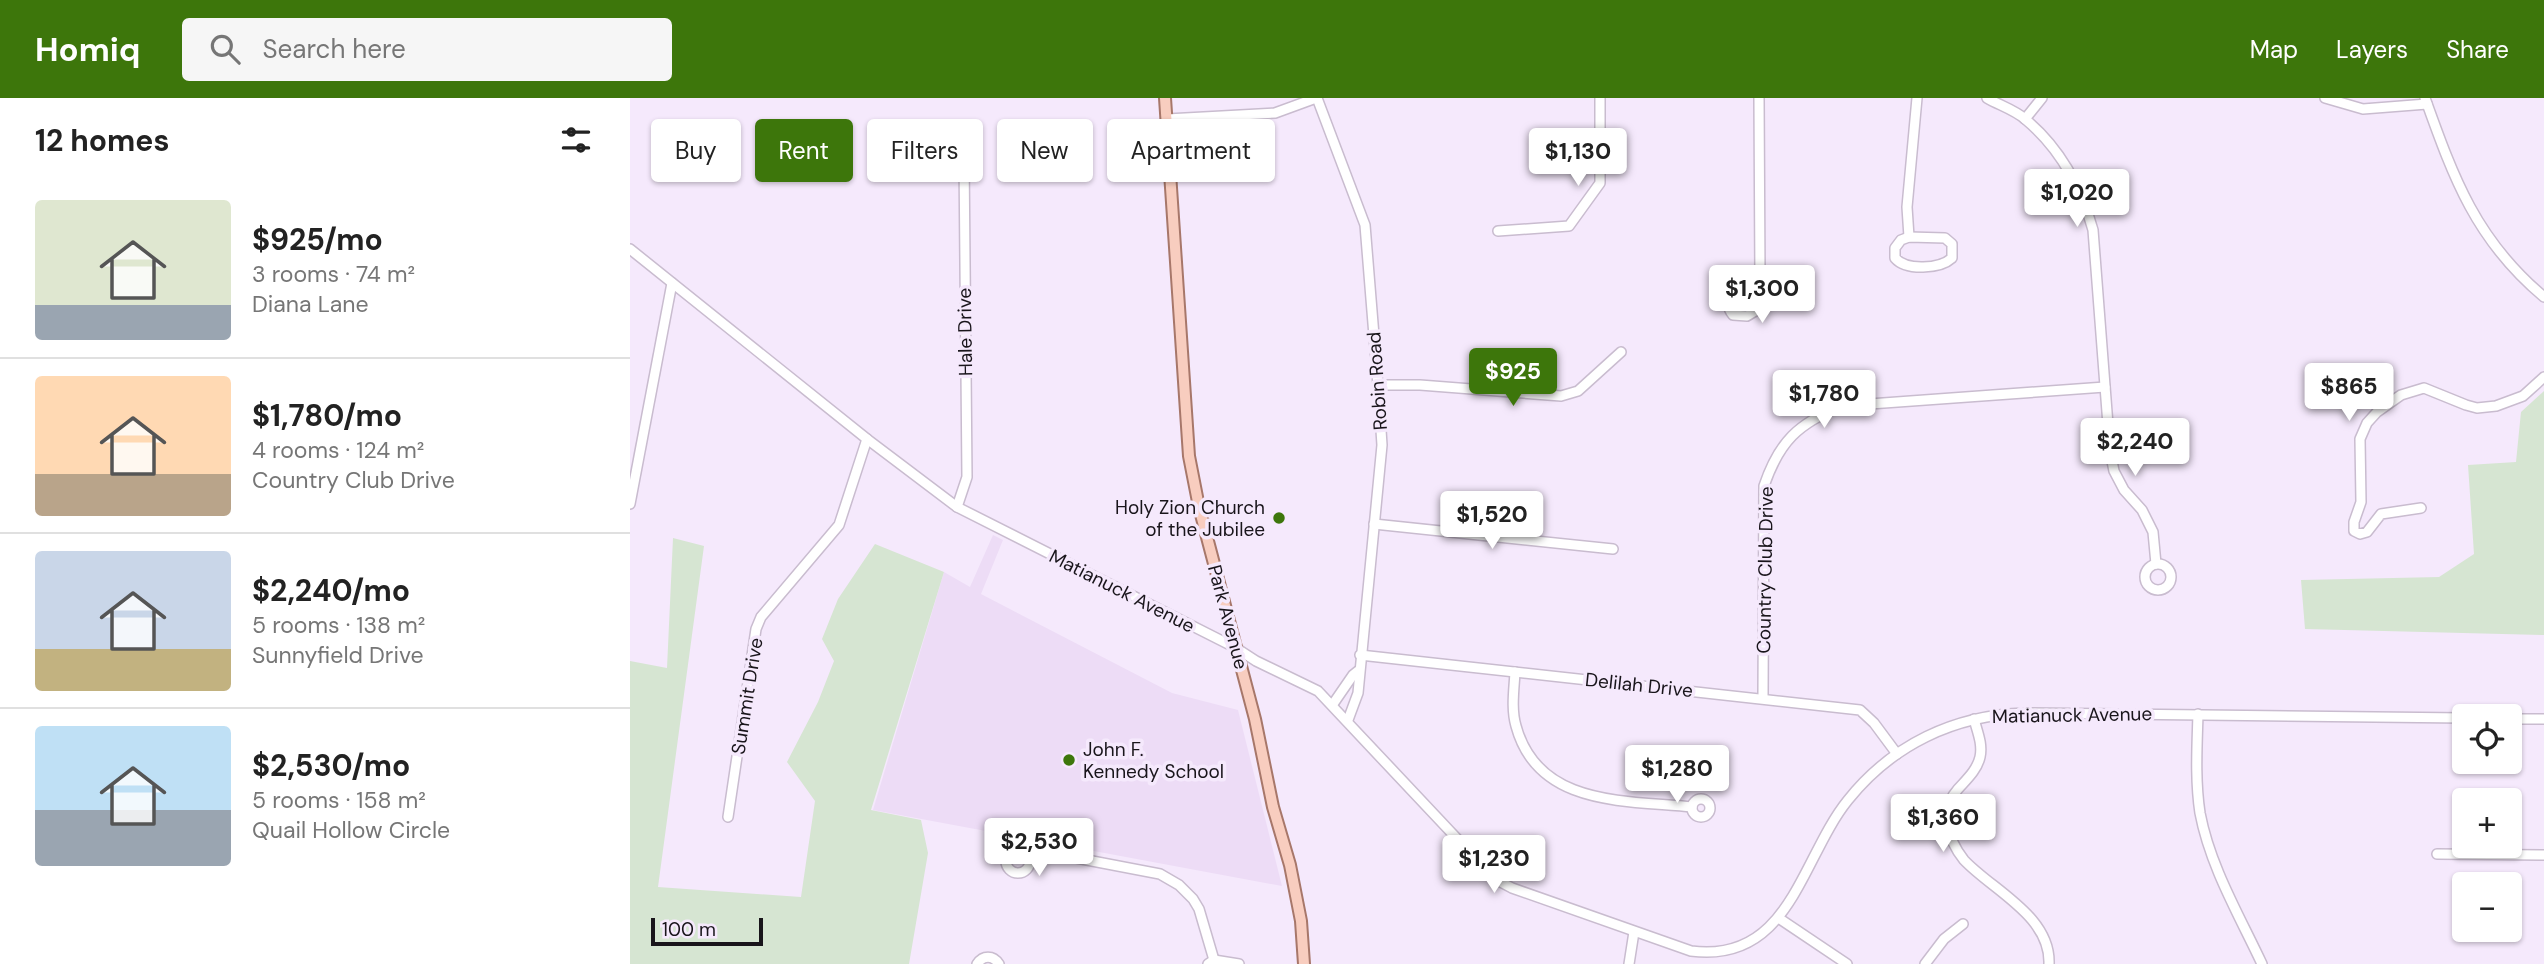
<!DOCTYPE html>
<html lang="en">
<head>
<meta charset="utf-8">
<style>
  :root { --surface:#fff; --page:#f6f6f6; --text:#222; --muted:#767676; --line:#e0e0e0; --accent:#3d760b }
  body { margin:0; font-family:"DM Sans",sans-serif; background:var(--page); color:var(--text); height:100vh; display:flex; flex-direction:column; font-size:26px; white-space:nowrap }
  * { box-sizing:border-box; margin:0 }
  p { font-size:23px; color:var(--muted) }
  .icon { flex:none; width:38px; height:38px; fill:none; stroke:currentColor; stroke-width:2; stroke-linecap:round; stroke-linejoin:round }
  .map { position:relative; flex:1; overflow:hidden }
  .side { display:flex; flex-direction:column; background:var(--surface); width:630px }
  .side>* { flex:none }
  .guide { position:absolute; left:21px; top:21px; width:665px; height:63px; display:flex; gap:14px }
  .tools { position:absolute; left:1822px; top:606px; display:grid; gap:14px }
  .tools a { display:grid; place-items:center; width:70px; height:70px; border-radius:7px; background:var(--surface); box-shadow:0 2px 5px #0004; font-size:35px }
  .scale { position:absolute; left:21px; bottom:18px; width:112px; box-sizing:border-box; padding-left:7px; border:4px solid #19151b; border-top:0; font-size:19px; line-height:24px; white-space:nowrap; color:#19151b; -webkit-text-stroke:5px #f5e9fc; paint-order:stroke }
  .price { position:absolute; translate:-50% -60px; padding:0 16px; border-radius:7px; background:#fff; color:#222; font-size:23px; line-height:46px; filter:drop-shadow(0 2px 4px #0008) }
  .price::after { content:''; position:absolute; left:50%; top:42px; width:21px; height:16px; margin-left:-10px; background:inherit; clip-path:polygon(0 0,100% 0,50% 100%) }
  .price.selected { background:var(--accent); color:#fff }
  ul { padding:0; list-style:none }
  li { display:flex; align-items:center; gap:21px; height:175px; padding:0 35px }
  li+li { border-top:2px solid var(--line) }
  li span { display:grid; place-items:center; flex:none; width:196px; height:140px; border-radius:7px; color:#555 }
  li>.icon { margin-inline-start:auto }
  span .icon { width:84px; height:84px; fill:#fffc; stroke-width:1 }
  li b { font-size:30px }
  h2 { display:flex; justify-content:space-between; align-items:center; height:84px; padding:0 35px; font-size:30px }
  .tag { padding:0 24px; border-radius:7px; background:var(--surface); box-shadow:0 2px 5px #0004; font-size:24px; line-height:63px }
  .tag.selected { background:var(--accent); color:#fff }
  header { display:flex; align-items:center; gap:42px; box-sizing:border-box; height:98px; padding:0 35px; background:var(--accent); color:#fff }
  header strong { font-size:33px }
  nav { display:flex; gap:38px; margin-inline-start:auto; font-size:24px }
  .search { width:490px; height:63px; background:var(--page); display:flex; align-items:center; gap:18px; box-sizing:border-box; padding:0 24px; border-radius:7px; color:var(--muted); font-size:26px }
  main { display:flex; flex:1; min-height:0 }
  .map>svg:first-child { display:block }
  .built { fill:#eddcf6 }
  .green { fill:#d6e5d2 }
  .lines { fill:none; stroke-linecap:round; stroke-linejoin:round }
  .minor-casing { stroke:#c9bccf; stroke-width:12 }
  .major-casing { stroke:#a7776a; stroke-width:14 }
  .minor { stroke:#fff; stroke-width:9 }
  .major { stroke:#f8cdbf; stroke-width:10 }
  .poi-dot { fill:#3d760b; stroke:#f5e9fc; stroke-width:2.5 }
  .labels { text-anchor:middle; dominant-baseline:central; stroke-width:7; stroke-linejoin:round; paint-order:stroke }
  .street-label { font-size:19px; fill:#19151b; stroke:#f5e9fc }
  .poi-label { font-size:19px; fill:#19151b; stroke:#f5e9fc; text-anchor:end }
</style>
</head>
<body>
<header>
<strong>Homiq</strong>
<div class="search"><svg class="icon" aria-label="search" viewBox="0 0 24 24"><circle cx="10" cy="10" r="6"/><path d="M15 15l6 6"/></svg>Search here</div>
<nav><a>Map</a><a>Layers</a><a>Share</a></nav>
</header>
<main>
<section class="side">
<h2>12 homes<svg class="icon" aria-label="filters" viewBox="0 0 24 24"><path d="M4 7h16M4 17h16"/><circle cx="9" cy="7" r="2"/><circle cx="15" cy="17" r="2"/></svg></h2>
<ul>
<li><span style="background:linear-gradient(#dfe7d0 75%,#9aa5b1 0)"><svg class="icon" aria-label="home" viewBox="0 0 24 24"><path d="M3 11l9-7 9 7M6 9v11h12V9"/></svg></span><div><b>$925/mo</b><p>3 rooms · 74 m²</p><p>Diana Lane</p></div></li>
<li><span style="background:linear-gradient(#ffd9b3 70%,#b9a48a 0)"><svg class="icon" aria-label="home" viewBox="0 0 24 24"><path d="M3 11l9-7 9 7M6 9v11h12V9"/></svg></span><div><b>$1,780/mo</b><p>4 rooms · 124 m²</p><p>Country Club Drive</p></div></li>
<li><span style="background:linear-gradient(#c9d6e8 70%,#c2b280 0)"><svg class="icon" aria-label="home" viewBox="0 0 24 24"><path d="M3 11l9-7 9 7M6 9v11h12V9"/></svg></span><div><b>$2,240/mo</b><p>5 rooms · 138 m²</p><p>Sunnyfield Drive</p></div></li>
<li><span style="background:linear-gradient(#bfe0f5 60%,#9aa5b1 0)"><svg class="icon" aria-label="home" viewBox="0 0 24 24"><path d="M3 11l9-7 9 7M6 9v11h12V9"/></svg></span><div><b>$2,530/mo</b><p>5 rooms · 158 m²</p><p>Quail Hollow Circle</p></div></li>
</ul>
</section>
<div class="map">
<svg width="1914" height="866" viewBox="0 0 1914 866">
  <rect width="100%" height="100%" fill="#f5e9fc"/>
  <polygon class="built" points="363,437 373,442 351,496 542,595 608,612 652,788 243,712 314,474 340,489"/>
  <g class="green">
    <polygon points="1142,178 1150,181 1152,192 1150,195 1114,216 1106,215 1101,207 1108,196"/>
    <polygon points="1914,293 1914,537 1675,531 1671,482 1809,479 1844,456 1838,367 1886,364 1891,314"/>
    <polygon points="43,440 74,448 28,789 171,799 185,703 157,664 188,604 204,563 192,541 208,501 245,446 314,474 241,712 291,722 298,755 279,866 0,866 0,563 37,570"/>
  </g>
  <g class="lines">
    <defs>
      <g id="minor">
        <polyline points="687,0 735,127 748,287 752,347 728,595 718,622"/>
        <polyline points="1129,0 1130,180"/>
        <path d="M1357 0C1369 7 1385 12 1395 21 1430 50 1451 89 1463 132L1480 353 1484 373 1494 392 1512 412 1523 434 1526 466"/>
        <polyline points="1695,0 1733,11 1797,6"/>
        <path d="M1795 0C1824 81 1846 142 1914 199"/>
        <polyline points="537,21 645,15 686,0"/>
        <polyline points="1395,21 1412,0"/>
        <polyline points="868,133 939,128 970,85 970,0"/>
        <path d="M1279 139 1315 140 1322 146V160C1310 171 1276 173 1265 160V150L1271 142Z"/>
        <polyline points="1279,139 1277,109 1287,0"/>
        <path d="M0 151 237 341 327 409 606 550 626 563 688 593 865 781 882 790 1061 853C1160 866 1171 760 1218 702 1262 647 1324 617 1395 615L1834 620"/>
        <path d="M1144 174 1153 180 1156 192 1154 196 1117 218 1103 217C1097 210 1097 202 1103 195L1137 175Z"/>
        <polyline points="748,287 790,287 931,298 948,293 991,254"/>
        <polyline points="0,406 42,185"/>
        <polyline points="327,409 337,379 334,58"/>
        <polyline points="1791,410 1751,416 1737,434 1730,436 1724,433 1724,424 1731,404 1730,341 1737,325 1747,314 1771,297 1794,290 1836,307 1847,310 1866,308 1893,298 1914,279"/>
        <polyline points="744,426 983,451"/>
        <circle cx="1528" cy="479" r="13"/>
        <polyline points="730,557 1230,612 1244,625 1267,656"/>
        <path d="M885 574C884 592 881 611 886 628 908 709 996 702 1062 709"/>
        <path d="M1133 600 1134 388C1149 344 1168 325 1212 308L1475 289"/>
        <polyline points="703,606 723,577 728,573"/>
        <path d="M1568 616C1567 649 1565 682 1570 715 1580 768 1609 817 1632 866"/>
        <path d="M1344 621C1347 633 1353 646 1350 659 1347 672 1337 681 1328 691 1309 712 1318 742 1334 762 1362 792 1421 818 1419 866"/>
        <polyline points="1880,621 1914,621"/>
        <circle cx="1071" cy="710" r="9"/>
        <polyline points="98,719 126,531 131,519 209,427 237,341"/>
        <circle cx="388" cy="763" r="12"/>
        <polyline points="1807,756 1914,757"/>
        <polyline points="400,759 415,754 530,776 549,787 563,801 569,811 584,862"/>
        <polyline points="1150,821 1217,866"/>
        <path d="M347 866C353 857 363 857 369 866"/>
        <polyline points="578,866 584,862 609,866"/>
        <polyline points="999,866 1004,834"/>
        <polyline points="1295,866 1314,841 1333,826"/>
      </g>
      <polyline id="major" points="535,0 559,358 569,409 625,621 643,709 660,767 671,823 674,866"/>
    </defs>
    <use href="#minor" class="minor-casing"/>
    <use href="#major" class="major-casing"/>
    <use href="#minor" class="minor"/>
    <use href="#major" class="major"/>
  </g>
  <g class="poi-dot">
    <circle cx="649" cy="420" r="7"/>
    <circle cx="439" cy="662" r="7"/>
  </g>
  <g class="labels">
    <g class="street-label">
      <text transform="translate(335 234) rotate(-91)">Hale Drive</text>
      <text transform="translate(747 283) rotate(-94)">Robin Road</text>
      <text transform="translate(1135 472) rotate(-89)">Country Club Drive</text>
      <text transform="translate(492 493) rotate(27)">Matianuck Avenue</text>
      <text transform="translate(598 519) rotate(75)">Park Avenue</text>
      <text transform="translate(1009 587) rotate(6)">Delilah Drive</text>
      <text transform="translate(117 598) rotate(-81)">Summit Drive</text>
      <text transform="translate(1442 617) rotate(-1)">Matianuck Avenue</text>
    </g>
    <g class="poi-label">
      <text x="635" y="409">Holy Zion Church<tspan x="635" dy="22">of the Jubilee</tspan></text>
      <text x="453" y="651" text-anchor="start">John F.<tspan x="453" dy="22">Kennedy School</tspan></text>
    </g>
  </g>
</svg>
<div class="tools">
<a><svg class="icon" aria-label="locate" viewBox="0 0 24 24"><circle cx="12" cy="12" r="6"/><path d="M12 2v4M12 18v4M2 12h4M18 12h4"/></svg></a>
<a>+</a>
<a>−</a>
</div>
<div class="scale">100 m</div>
<b class="price" style="left:948px;top:90px">$1,130</b>
<b class="price" style="left:1447px;top:131px">$1,020</b>
<b class="price" style="left:1132px;top:227px">$1,300</b>
<b class="price selected" style="left:883px;top:310px">$925</b>
<b class="price" style="left:1719px;top:325px">$865</b>
<b class="price" style="left:1194px;top:332px">$1,780</b>
<b class="price" style="left:1505px;top:380px">$2,240</b>
<b class="price" style="left:862px;top:453px">$1,520</b>
<b class="price" style="left:1047px;top:707px">$1,280</b>
<b class="price" style="left:1313px;top:756px">$1,360</b>
<b class="price" style="left:409px;top:780px">$2,530</b>
<b class="price" style="left:864px;top:797px">$1,230</b>
<div class="guide">
<a class="tag">Buy</a>
<a class="tag selected">Rent</a>
<a class="tag">Filters</a>
<a class="tag">New</a>
<a class="tag">Apartment</a>
</div>
</div>
</main>
</body>
</html>
